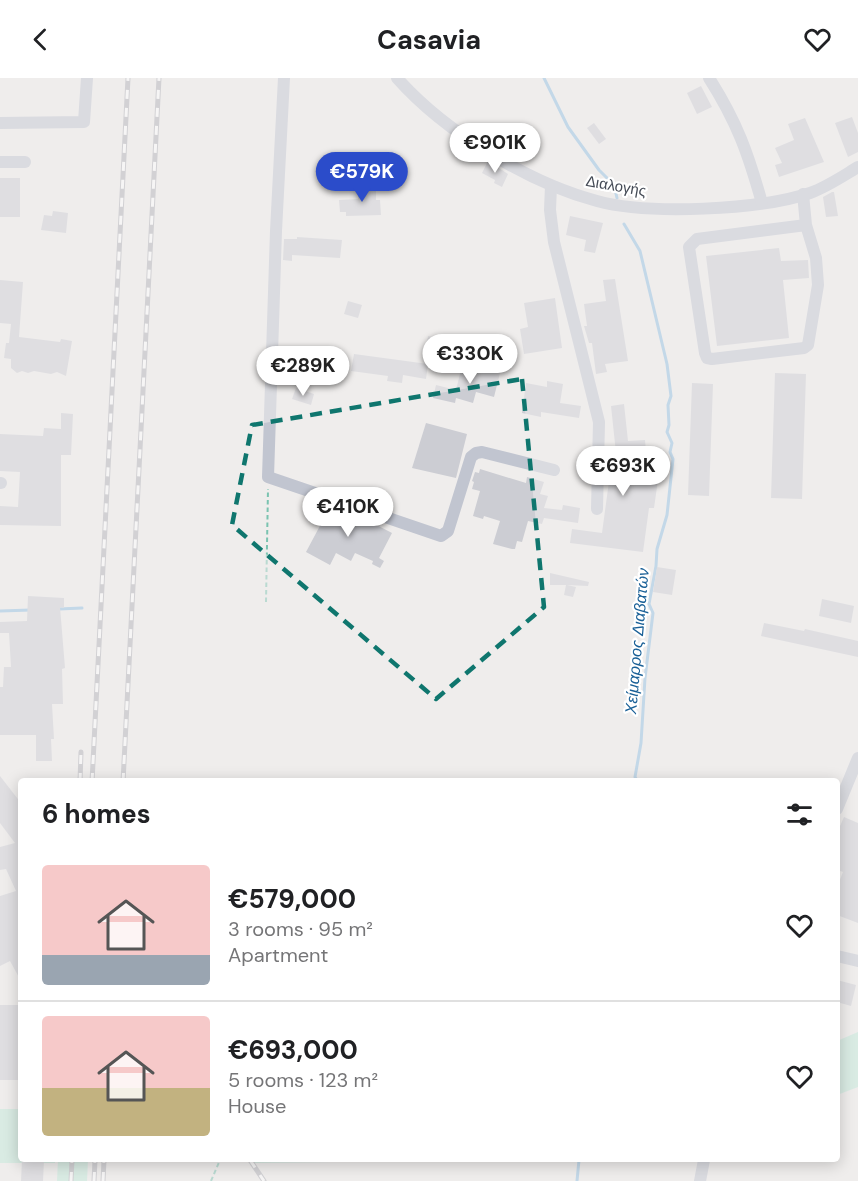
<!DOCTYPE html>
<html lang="en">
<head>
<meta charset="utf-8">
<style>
  :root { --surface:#fff; --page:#f2f2f2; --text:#202124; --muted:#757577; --line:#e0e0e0; --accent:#2b4cca }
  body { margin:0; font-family:"DM Sans",sans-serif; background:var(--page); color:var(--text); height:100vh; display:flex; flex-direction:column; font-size:22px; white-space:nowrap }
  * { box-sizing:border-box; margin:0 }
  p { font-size:20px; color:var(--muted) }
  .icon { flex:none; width:33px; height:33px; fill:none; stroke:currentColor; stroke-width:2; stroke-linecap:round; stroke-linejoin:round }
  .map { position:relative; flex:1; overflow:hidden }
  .sheet { position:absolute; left:18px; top:700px; width:822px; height:384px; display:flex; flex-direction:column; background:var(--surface); border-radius:6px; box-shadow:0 3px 15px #0003 }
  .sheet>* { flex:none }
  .price { position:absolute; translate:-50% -51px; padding:0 14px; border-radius:21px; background:#fff; color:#222; font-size:20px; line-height:39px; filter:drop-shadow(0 2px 3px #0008) }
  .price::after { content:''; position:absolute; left:50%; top:36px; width:18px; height:14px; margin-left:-9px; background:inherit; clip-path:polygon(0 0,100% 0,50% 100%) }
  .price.selected { background:var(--accent); color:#fff }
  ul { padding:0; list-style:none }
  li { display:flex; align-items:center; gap:18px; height:150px; padding:0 24px }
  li+li { border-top:2px solid var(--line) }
  li span { display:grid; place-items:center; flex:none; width:168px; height:120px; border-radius:6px; color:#555 }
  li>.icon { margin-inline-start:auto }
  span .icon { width:72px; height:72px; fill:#fffc; stroke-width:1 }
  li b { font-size:26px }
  h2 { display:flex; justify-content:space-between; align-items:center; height:72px; padding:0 24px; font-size:26px }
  header { display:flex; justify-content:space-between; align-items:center; height:78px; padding:0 24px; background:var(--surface); font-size:27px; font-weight:700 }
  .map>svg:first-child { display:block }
  .green { fill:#bee9d8 }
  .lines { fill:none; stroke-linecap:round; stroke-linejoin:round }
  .stream { stroke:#8fbee2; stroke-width:3 }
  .building { fill:#cccdd3 }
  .path { stroke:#7ac3b0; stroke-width:2; stroke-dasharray:4.5 3; stroke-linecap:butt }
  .minor { stroke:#c1c5d0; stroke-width:12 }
  .rail-casing { stroke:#afb0b6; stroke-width:5 }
  .rail { stroke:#fff; stroke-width:3; stroke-dasharray:9; stroke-linecap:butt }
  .marked { fill:none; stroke:#0f766e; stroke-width:4.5; stroke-dasharray:12 8; stroke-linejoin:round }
  .labels { text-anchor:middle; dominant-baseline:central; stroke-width:4.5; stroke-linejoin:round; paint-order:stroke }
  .street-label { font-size:15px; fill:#464c57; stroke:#fff }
  .water-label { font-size:16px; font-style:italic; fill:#1a6097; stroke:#fff }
</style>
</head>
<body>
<header><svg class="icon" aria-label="back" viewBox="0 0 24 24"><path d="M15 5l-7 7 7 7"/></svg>Casavia<svg class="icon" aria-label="heart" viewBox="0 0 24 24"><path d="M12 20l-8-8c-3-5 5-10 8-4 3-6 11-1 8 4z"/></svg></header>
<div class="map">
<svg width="858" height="1103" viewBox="0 0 858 1103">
  <rect width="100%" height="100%" fill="#efedec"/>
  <g class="green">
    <polygon points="858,954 858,1009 837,1017 837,963"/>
    <polygon points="0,1031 21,1031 21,1082 55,1082 55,1085 0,1085"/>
    <polygon points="58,1082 88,1082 87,1103 57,1103"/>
    <polygon points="253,1082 485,1082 254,1085"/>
  </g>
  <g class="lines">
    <g class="stream">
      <polyline points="544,0 568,49 599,92 614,107 617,120"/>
      <polyline points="624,146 640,173 667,286 671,318 668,327 669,347 667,354 672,365 670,374 673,381 667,437 657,471 656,488 649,526 653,535 645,600 641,665 635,699 638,704"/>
      <polyline points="59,531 82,530"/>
      <polyline points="0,533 31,532"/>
      <polyline points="577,1103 579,1082"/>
    </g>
  </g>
  <g class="building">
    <polygon points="701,8 712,29 697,36 687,15"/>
    <polygon points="852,39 858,55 858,74 848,79 835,45"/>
    <polygon points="805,40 824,84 779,99 775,87 782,85 775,70 794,62 788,46"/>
    <polygon points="594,45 606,61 599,66 587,50"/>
    <polygon points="488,83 508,96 502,109 494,105 495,102 482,95"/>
    <rect x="0" y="100" width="20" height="39"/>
    <polygon points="376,107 376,122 380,122 381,137 346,138 346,134 340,134 339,122 358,121 358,108"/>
    <polygon points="832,114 834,114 838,138 826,139 823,119"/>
    <polygon points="53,133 68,135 66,155 41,152 44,137 52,138"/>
    <polygon points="570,138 603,145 595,175 584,173 586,162 566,157"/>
    <polygon points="297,159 342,162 340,180 292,177 292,183 283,182 284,161 297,161"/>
    <polygon points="779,170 781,183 808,182 809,200 783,202 789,260 717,268 706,178"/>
    <polygon points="615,201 628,283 605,286 607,294 596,296 592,265 589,265 584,248 587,248 584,226 606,223 603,202"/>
    <polygon points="0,202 23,204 19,259 60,264 61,261 72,263 66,298 57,294 51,296 34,293 28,295 22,293 17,295 11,290 11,281 4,280 6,265 9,265 11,246 0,245"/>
    <polygon points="555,220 562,270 524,276 520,251 528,249 524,225"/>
    <polygon points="348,223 362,227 358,240 344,236"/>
    <polygon points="428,258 446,262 443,277 425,273"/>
    <polygon points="287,273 305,274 305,288 286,287"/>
    <polygon points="354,276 428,286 426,301 403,297 402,305 387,303 388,298 351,293"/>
    <polygon points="463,284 500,295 494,319 476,314 473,325 456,320 455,325 433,320 436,307 456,312"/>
    <polygon points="775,295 806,296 802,421 771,420"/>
    <polygon points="547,303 563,306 560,325 581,328 579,340 541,334 541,339 522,335 526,305 547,309"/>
    <polygon points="692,305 713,306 709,418 688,417"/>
    <polygon points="296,310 314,316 311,327 292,321"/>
    <polygon points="624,326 628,363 645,362 646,373 629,374 632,399 658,402 654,430 649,430 643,474 570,465 572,451 602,455 610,396 612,396 612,375 616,375 611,328"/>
    <polygon points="61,335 73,336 71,377 61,377 61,448 0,447 0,428 18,429 20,394 0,393 0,356 43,358 44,350 61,351"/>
    <polygon points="426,345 467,356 456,400 412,390"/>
    <polygon points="480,391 526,405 527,399 544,404 540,416 548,418 544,430 562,432 563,427 580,430 578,445 544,440 542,446 528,443 522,464 517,463 515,471 512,471 493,466 500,443 484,438 483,441 473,438 480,413 472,411 474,404 472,403 475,394 479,395"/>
    <polygon points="330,429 365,441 392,455 379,480 384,483 380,490 372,486 373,483 355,475 351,483 336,475 330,487 306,474"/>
    <polygon points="657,489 676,492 672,517 653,514"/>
    <polygon points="550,495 589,504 588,508 567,507 576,509 573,519 564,517 566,507 550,507"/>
    <polygon points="28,518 64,520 64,530 60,529 65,590 62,591 63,626 52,626 54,661 51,661 52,683 36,683 36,657 0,657 0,609 3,609 4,589 11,589 9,555 0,555 0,544 27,543"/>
    <polygon points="822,521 854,528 851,545 819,538"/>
    <polygon points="764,545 804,553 805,551 858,563 858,579 761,558"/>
    <polygon points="0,698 21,725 21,903 10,883 0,888 0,818 16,813 6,791 0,792 0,769 15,765 0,745"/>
    <polygon points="844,739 858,745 858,845 837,837 837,809 843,794 837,792 837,755"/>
    <polygon points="837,902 856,907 851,928 837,924"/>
    <rect x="0" y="927" width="21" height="75"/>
    <polygon points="22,1082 44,1082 43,1103 21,1103"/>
  </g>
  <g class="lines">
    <g class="path">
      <polyline points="266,524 268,411"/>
      <polyline points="211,1103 220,1082"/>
    </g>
    <g class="minor">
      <polyline points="284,0 276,153 268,399 441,458 448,453 471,379 476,375 482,374 554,392"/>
      <path d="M397 0C444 53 528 105 597 123 648 137 760 132 810 115 827 109 843 98 858 89"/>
      <path d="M709 0C737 44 748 75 762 125"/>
      <polyline points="0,45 84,44 87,0"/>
      <polyline points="0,84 25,84"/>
      <polyline points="551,108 550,132 554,164 599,344 597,431"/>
      <polyline points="803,116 806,147 697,161 689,169 705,275 707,280 712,281 804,270 808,267 818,207 816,180 806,147"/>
      <polyline points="0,405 1,405"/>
      <polyline points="837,731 858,680"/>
      <polyline points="837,878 858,883"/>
      <polyline points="700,1103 704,1082"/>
    </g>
    <defs>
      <g id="rail">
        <polyline points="80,704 81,674"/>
        <polyline points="92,704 128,0"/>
        <polyline points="123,704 159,0"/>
        <polyline points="250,1082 264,1103"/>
        <polyline points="71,1103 72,1082"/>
        <polyline points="94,1103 95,1082"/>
        <polyline points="103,1103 104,1082"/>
      </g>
    </defs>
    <use href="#rail" class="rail-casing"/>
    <use href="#rail" class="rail"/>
  </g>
  <path d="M0 0H858V1103H0ZM522 301 544 529 436 621 232 447 252 347Z" fill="#efedec" fill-opacity=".55" fill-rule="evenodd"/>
  <path class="marked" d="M522 301 544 529 436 621 232 447 252 347Z"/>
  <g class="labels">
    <g class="street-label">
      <text transform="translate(616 108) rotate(10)">Διαλογής</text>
    </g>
    <g class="water-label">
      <text transform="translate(637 563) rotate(-85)">Χείμαρρος Διαβατών</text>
    </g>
  </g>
</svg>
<b class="price" style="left:495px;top:96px">€901K</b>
<b class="price selected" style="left:362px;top:125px">€579K</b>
<b class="price" style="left:470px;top:307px">€330K</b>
<b class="price" style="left:303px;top:319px">€289K</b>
<b class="price" style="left:623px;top:419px">€693K</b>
<b class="price" style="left:348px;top:460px">€410K</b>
<section class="sheet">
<h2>6 homes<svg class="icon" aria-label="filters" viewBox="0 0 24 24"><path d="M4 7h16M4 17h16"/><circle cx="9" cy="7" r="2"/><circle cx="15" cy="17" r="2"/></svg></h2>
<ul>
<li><span style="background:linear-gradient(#f6c9c9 75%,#9aa5b1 0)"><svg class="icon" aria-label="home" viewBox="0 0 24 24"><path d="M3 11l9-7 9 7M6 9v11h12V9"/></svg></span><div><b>€579,000</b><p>3 rooms · 95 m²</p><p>Apartment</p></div><svg class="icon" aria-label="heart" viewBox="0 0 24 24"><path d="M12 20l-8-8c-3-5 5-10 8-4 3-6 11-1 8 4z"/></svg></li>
<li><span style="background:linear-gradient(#f6c9c9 60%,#c2b280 0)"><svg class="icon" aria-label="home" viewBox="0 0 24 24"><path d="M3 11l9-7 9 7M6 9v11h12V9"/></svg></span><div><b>€693,000</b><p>5 rooms · 123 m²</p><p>House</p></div><svg class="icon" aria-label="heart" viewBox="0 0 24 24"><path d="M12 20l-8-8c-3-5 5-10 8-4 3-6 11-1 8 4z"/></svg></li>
</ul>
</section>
</div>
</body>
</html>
